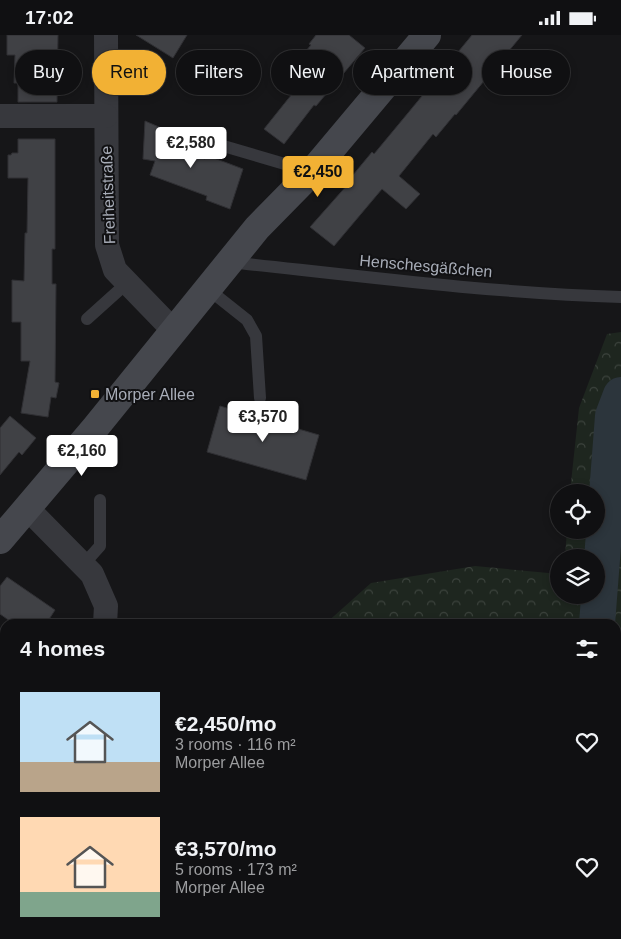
<!DOCTYPE html>
<html lang="en">
<head>
<meta charset="utf-8">
<style>
  :root { --surface:#101012; --page:#1e1e20; --text:#f1f3f6; --muted:#9c9d9f; --line:#303032; --accent:#f2b134 }
  body { margin:0; font-family:Arial,sans-serif; background:var(--page); color:var(--text); height:100vh; display:flex; flex-direction:column; font-size:19px; white-space:nowrap }
  * { box-sizing:border-box; margin:0 }
  p { font-size:16px; color:var(--muted) }
  .icon { flex:none; width:28px; height:28px; fill:none; stroke:currentColor; stroke-width:2; stroke-linecap:round; stroke-linejoin:round }
  .map { position:relative; flex:1; overflow:hidden }
  .panel { position:absolute; left:0px; top:584px; width:621px; height:321px; display:flex; flex-direction:column; background:var(--surface); border-radius:15px 15px 0 0; box-shadow:0 2px 8px #0003,0 0 0 1px var(--line) }
  .panel>* { flex:none }
  .guide { position:absolute; left:15px; top:15px; width:591px; height:45px; display:flex; gap:10px }
  .fabs { position:absolute; left:550px; top:449px; display:grid; gap:10px }
  .fabs a { display:grid; place-items:center; width:55px; height:55px; border-radius:50%; background:var(--surface); box-shadow:0 2px 8px #0003,0 0 0 1px var(--line); font-size:25px }
  .price { position:absolute; translate:-50% -42px; padding:0 11px; border-radius:5px; background:#fff; color:#222; font-size:16px; line-height:32px; filter:drop-shadow(0 1px 2px #0008) }
  .price::after { content:''; position:absolute; left:50%; top:30px; width:15px; height:11px; margin-left:-8px; background:inherit; clip-path:polygon(0 0,100% 0,50% 100%) }
  .price.selected { background:var(--accent); color:#111 }
  ul { padding:0; list-style:none }
  li { display:flex; align-items:center; gap:15px; height:125px; padding:0 20px }
  li span { display:grid; place-items:center; flex:none; width:140px; height:100px; border-radius:0px; color:#555 }
  li>.icon { margin-inline-start:auto }
  span .icon { width:60px; height:60px; fill:#fffc; stroke-width:1 }
  li b { font-size:21px }
  h2 { display:flex; justify-content:space-between; align-items:center; height:60px; padding:0 20px; font-size:21px }
  .chip { padding:0 18px; border-radius:22px; background:var(--surface); box-shadow:0 2px 8px #0003,0 0 0 1px var(--line); font-size:18px; line-height:45px }
  .chip.selected { background:var(--accent); color:#111 }
  .status { display:flex; justify-content:space-between; align-items:center; height:35px; padding:0 25px; background:var(--surface); direction:ltr }
  .status svg { height:14px; fill:currentColor }
  .map>svg:first-child { display:block }
  .forest { fill:url(#forest-crowns) }
  .lines { fill:none; stroke-linecap:round; stroke-linejoin:round }
  .stream { stroke:#2c353c; stroke-width:6 }
  .river { stroke:#2c353c; stroke-width:36 }
  .building { fill:#404145; stroke:#303034 }
  .lane { stroke:#37383d; stroke-width:12 }
  .street { stroke:#37383d; stroke-width:24 }
  .secondary { stroke:#45474d; stroke-width:28 }
  .poi-dot { fill:#f2b134; stroke:#111113; stroke-width:2 }
  .labels { text-anchor:middle; dominant-baseline:central; stroke-width:4; stroke-linejoin:round; paint-order:stroke }
  .street-label { font-size:16px; fill:#a8adb8; stroke:#111113 }
  .poi-label { font-size:16px; fill:#a8adb8; stroke:#111113; text-anchor:start }
</style>
</head>
<body>
<div class="status"><b>17:02</b><svg viewBox="0 0 49 12"><path d="M0 12V9h3v3zM5 12V6h3v6zM10 12V3h3v9zM15 12V0h3v12zM26 1h20v11H26zM47 4h2v5h-2z"/></svg></div>
<div class="map">
<svg width="621" height="904" viewBox="0 0 621 904">
  <defs>
    <pattern id="forest-crowns" width="20" height="18" patternUnits="userSpaceOnUse" patternTransform="scale(1.25)"><rect width="20" height="18" fill="#1e261f"/><path d="M2 6a3 3 0 1 1 6 0M12 15a3 3 0 1 1 6 0" fill="none" stroke="#3c433d"/></pattern>
  </defs>
  <rect width="100%" height="100%" fill="#161618"/>
  <g class="forest">
    <polygon points="621,297 621,746 616,784 616,589 325,589 371,548 475,531 559,539 559,560 596,560 596,522 565,522 567,495 596,495 596,458 570,457 579,373 607,299"/>
    <polygon points="509,900 611,900 612,904 509,904"/>
  </g>
  <g class="lines">
    <polyline class="stream" points="616,619 621,618"/>
    <g class="river">
      <polyline points="597,589 613,381 621,360"/>
      <polyline points="533,904 534,900"/>
    </g>
  </g>
  <g class="building">
    <polygon points="7,0 58,0 57,67 18,67 18,48 14,48 15,20 7,20"/>
    <polygon points="136,0 187,0 173,23"/>
    <polygon points="316,0 349,0 365,13 316,71 314,70 284,109 264,94 296,54 292,51 314,24 305,17 311,10 309,9"/>
    <polygon points="472,0 522,0 456,80 455,79 436,102 433,99 399,141 420,159 406,174 382,154 334,211 310,192 349,148 348,146 372,117 374,119 408,78"/>
    <polygon points="145,86 166,95 163,103 173,113 205,124 206,120 243,134 230,174 206,165 207,161 150,140 155,126 143,124"/>
    <polygon points="18,104 55,104 55,214 52,214 52,249 56,249 55,347 59,348 56,363 51,362 48,382 21,378 30,326 21,326 21,287 12,287 12,245 24,246 25,198 27,198 28,143 8,143 8,120 11,120 12,118 18,118"/>
    <polygon points="220,371 319,400 306,445 207,417"/>
    <polygon points="10,381 36,403 22,420 19,417 0,440 0,393"/>
    <polygon points="7,542 55,575 46,589 14,589 0,579 0,551"/>
  </g>
  <g class="lines">
    <g class="lane">
      <polyline points="196,103 312,137"/>
      <path d="M229 227C359 241 490 258 621 262"/>
      <polyline points="208,254 247,285 256,301 260,363"/>
      <polyline points="87,284 127,248"/>
      <polyline points="83,530 100,511 100,465"/>
    </g>
    <g class="street">
      <polyline points="106,0 107,210 115,235 174,296"/>
      <polyline points="0,81 106,81"/>
      <polyline points="28,474 92,539 106,571 105,589"/>
      <polyline points="106,900 106,904"/>
      <polyline points="368,904 368,900"/>
    </g>
    <polyline class="secondary" points="0,505 95,393 257,193 312,137 427,0"/>
  </g>
  <rect class="poi-dot" x="90" y="354" width="10" height="10" rx="2.5"/>
  <g class="labels">
    <g class="street-label">
      <text transform="translate(108 160) rotate(-92)">Freiheitstraße</text>
      <text transform="translate(426 231) rotate(5)">Henschesgäßchen</text>
    </g>
    <g class="poi-label">
      <text x="105" y="359">Morper Allee</text>
    </g>
  </g>
</svg>
<div class="fabs">
<a><svg class="icon" aria-label="locate" viewBox="0 0 24 24"><circle cx="12" cy="12" r="6"/><path d="M12 2v4M12 18v4M2 12h4M18 12h4"/></svg></a>
<a><svg class="icon" aria-label="layers" viewBox="0 0 24 24"><path d="M12 4l9 5-9 5-9-5zM3 14l9 5 9-5"/></svg></a>
</div>
<b class="price" style="left:191px;top:134px">€2,580</b>
<b class="price selected" style="left:318px;top:163px">€2,450</b>
<b class="price" style="left:263px;top:408px">€3,570</b>
<b class="price" style="left:82px;top:442px">€2,160</b>
<div class="guide">
<a class="chip">Buy</a>
<a class="chip selected">Rent</a>
<a class="chip">Filters</a>
<a class="chip">New</a>
<a class="chip">Apartment</a>
<a class="chip">House</a>
</div>
<section class="panel">
<h2>4 homes<svg class="icon" aria-label="filters" viewBox="0 0 24 24"><path d="M4 7h16M4 17h16"/><circle cx="9" cy="7" r="2"/><circle cx="15" cy="17" r="2"/></svg></h2>
<ul>
<li><span style="background:linear-gradient(#bfe0f5 70%,#b9a48a 0)"><svg class="icon" aria-label="home" viewBox="0 0 24 24"><path d="M3 11l9-7 9 7M6 9v11h12V9"/></svg></span><div><b>€2,450/mo</b><p>3 rooms · 116 m²</p><p>Morper Allee</p></div><svg class="icon" aria-label="heart" viewBox="0 0 24 24"><path d="M12 20l-8-8c-3-5 5-10 8-4 3-6 11-1 8 4z"/></svg></li>
<li><span style="background:linear-gradient(#ffd9b3 75%,#7fa58c 0)"><svg class="icon" aria-label="home" viewBox="0 0 24 24"><path d="M3 11l9-7 9 7M6 9v11h12V9"/></svg></span><div><b>€3,570/mo</b><p>5 rooms · 173 m²</p><p>Morper Allee</p></div><svg class="icon" aria-label="heart" viewBox="0 0 24 24"><path d="M12 20l-8-8c-3-5 5-10 8-4 3-6 11-1 8 4z"/></svg></li>
</ul>
</section>
</div>
</body>
</html>
